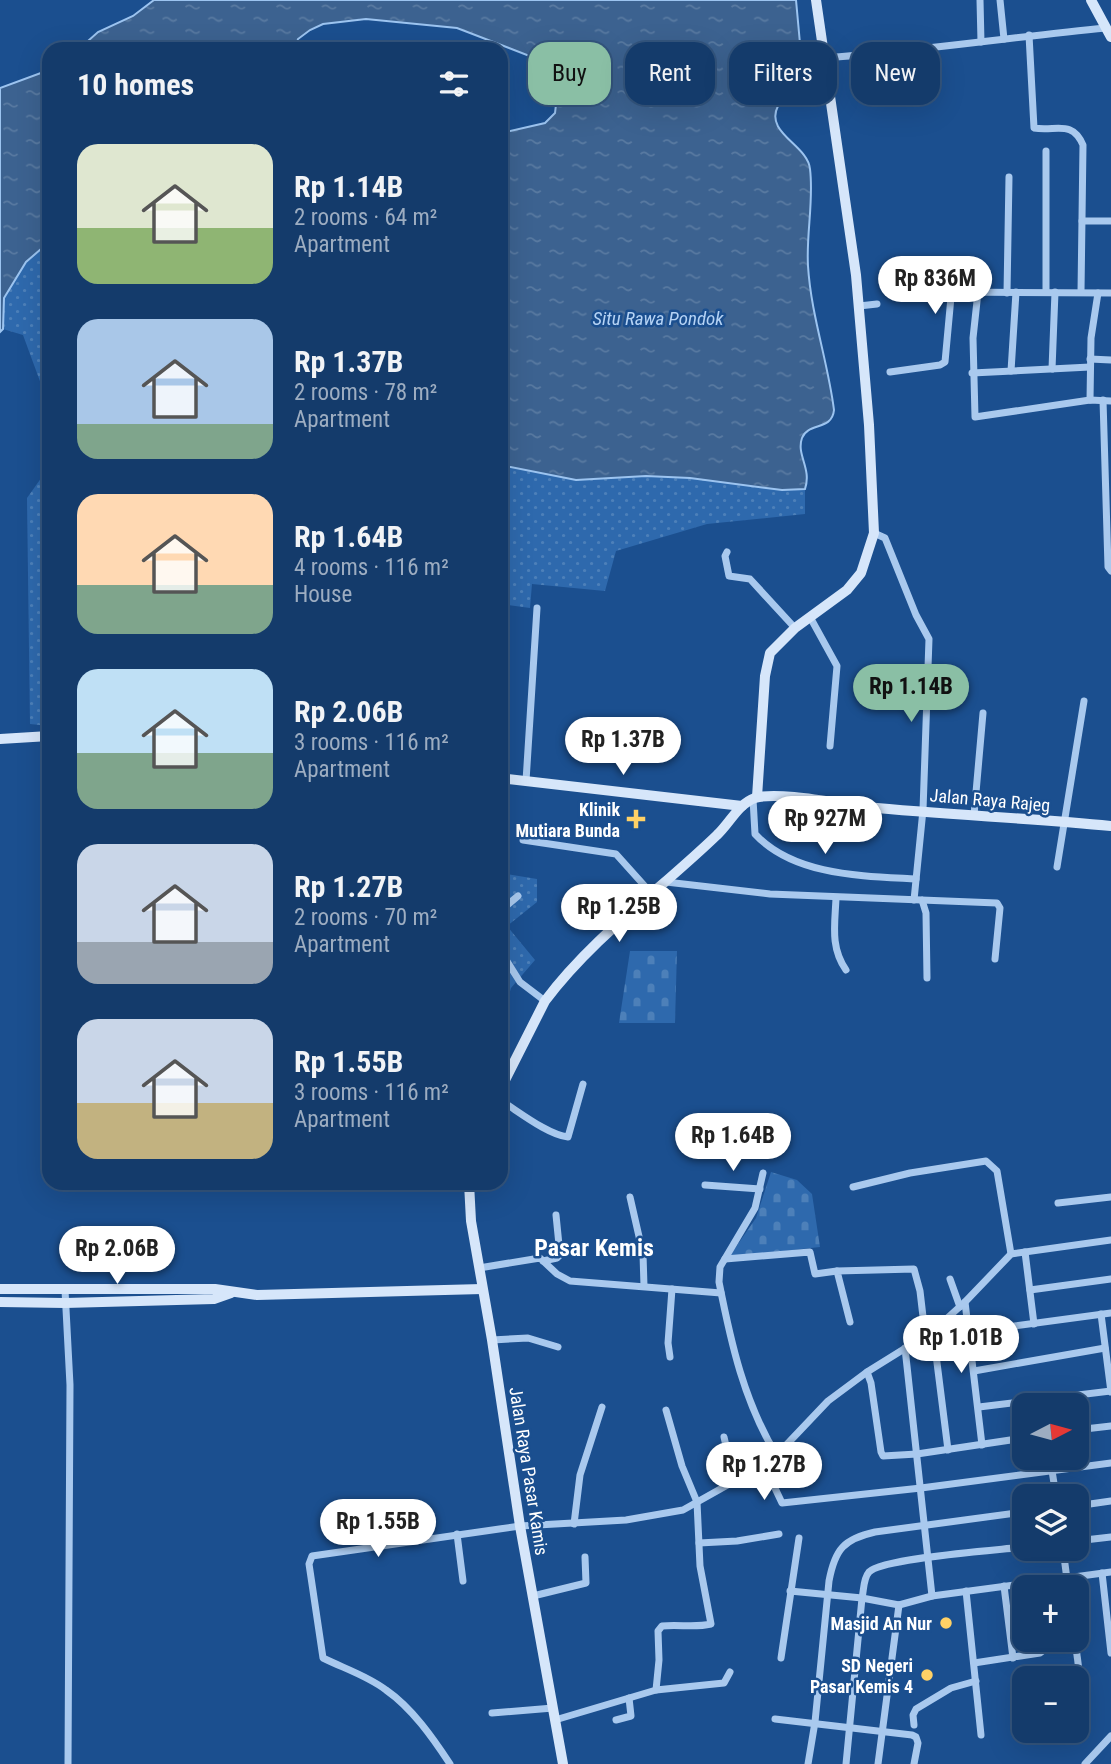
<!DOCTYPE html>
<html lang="en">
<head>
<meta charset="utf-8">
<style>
  :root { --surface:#143b6b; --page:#1d4271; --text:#f1f3f6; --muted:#9dadc1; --line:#33557e; --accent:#8abfa5 }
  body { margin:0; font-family:"Roboto Condensed",sans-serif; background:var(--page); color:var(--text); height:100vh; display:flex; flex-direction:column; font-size:26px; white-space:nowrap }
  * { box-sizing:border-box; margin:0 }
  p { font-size:23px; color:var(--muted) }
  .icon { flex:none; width:38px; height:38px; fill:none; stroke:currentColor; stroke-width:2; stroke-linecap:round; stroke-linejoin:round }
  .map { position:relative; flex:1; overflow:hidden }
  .panel { position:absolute; left:42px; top:42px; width:466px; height:1148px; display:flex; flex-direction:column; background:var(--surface); border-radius:21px; box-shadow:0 7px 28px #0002,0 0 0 2px var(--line) }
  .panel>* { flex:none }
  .hud { position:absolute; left:528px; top:42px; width:476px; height:63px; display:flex; gap:14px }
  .needle { width:46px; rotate:84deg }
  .tools { position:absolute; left:1012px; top:1393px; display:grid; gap:14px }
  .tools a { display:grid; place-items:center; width:77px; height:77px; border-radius:14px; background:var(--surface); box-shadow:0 7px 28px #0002,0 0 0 2px var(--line); font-size:35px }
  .price { position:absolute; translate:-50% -60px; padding:0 16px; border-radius:24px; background:#fff; color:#222; font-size:23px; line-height:46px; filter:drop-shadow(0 2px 4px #0008) }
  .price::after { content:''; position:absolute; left:50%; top:42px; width:21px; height:16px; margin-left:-10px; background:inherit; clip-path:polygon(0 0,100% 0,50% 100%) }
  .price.active { background:var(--accent); color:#111 }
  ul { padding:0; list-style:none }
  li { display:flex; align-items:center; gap:21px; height:175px; padding:0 35px }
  li span { display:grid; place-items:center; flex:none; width:196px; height:140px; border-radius:21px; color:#555 }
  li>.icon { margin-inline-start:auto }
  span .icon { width:84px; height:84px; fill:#fffc; stroke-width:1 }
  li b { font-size:30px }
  h2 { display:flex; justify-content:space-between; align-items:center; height:84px; padding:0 35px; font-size:30px }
  .pill { padding:0 24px; border-radius:21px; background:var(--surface); box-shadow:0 7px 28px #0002,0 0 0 2px var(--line); font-size:24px; line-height:63px }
  .pill.active { background:var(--accent); color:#111 }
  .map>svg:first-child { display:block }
  .grass { fill:url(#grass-dots) }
  .cemetery { fill:url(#cemetery-stones) }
  .water { fill:url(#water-ripples); stroke:#9cc4f0; stroke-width:2 }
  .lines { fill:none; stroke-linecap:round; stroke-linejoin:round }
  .street { stroke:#a9c9ee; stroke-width:7 }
  .secondary { stroke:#d6e6fa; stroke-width:10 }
  .poi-dot { fill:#ffd166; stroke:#1b4f8f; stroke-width:2.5 }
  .labels { text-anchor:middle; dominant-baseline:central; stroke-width:5; stroke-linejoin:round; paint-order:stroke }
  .street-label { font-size:18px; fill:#fff; stroke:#1b4f8f }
  .poi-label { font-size:18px; font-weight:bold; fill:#fff; stroke:#1b4f8f; text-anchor:end }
  .water-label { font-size:19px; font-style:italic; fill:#b5d3f5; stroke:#1b4f8f }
  .district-label { font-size:24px; font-weight:bold; fill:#fff; stroke:#1b4f8f }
</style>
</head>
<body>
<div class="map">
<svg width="1111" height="1764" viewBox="0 0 1111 1764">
  <defs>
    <pattern id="grass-dots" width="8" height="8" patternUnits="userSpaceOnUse" patternTransform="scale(1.75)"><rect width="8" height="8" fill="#2e69ad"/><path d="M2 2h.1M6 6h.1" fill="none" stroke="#4d80b9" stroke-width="1.8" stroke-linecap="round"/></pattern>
    <pattern id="cemetery-stones" width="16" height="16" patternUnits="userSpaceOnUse" patternTransform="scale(1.75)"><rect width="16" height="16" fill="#2e69ad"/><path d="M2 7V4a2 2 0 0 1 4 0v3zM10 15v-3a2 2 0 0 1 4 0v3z" fill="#4d80b9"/></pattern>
    <pattern id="water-ripples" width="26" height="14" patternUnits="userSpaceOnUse" patternTransform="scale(1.75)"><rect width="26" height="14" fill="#3c6290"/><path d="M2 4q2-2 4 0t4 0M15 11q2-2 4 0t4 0" fill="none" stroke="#597aa1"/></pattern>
  </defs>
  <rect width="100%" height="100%" fill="#1b4f8f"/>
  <g class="grass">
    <polygon points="49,242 49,440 41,384 23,335 3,329 4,298 26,262"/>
    <polygon points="500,465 576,480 646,476 690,478 782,490 805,489 805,514 707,524 616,551 605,591 532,584 530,608 501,604"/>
    <polygon points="49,467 49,726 30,724 27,498"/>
    <polygon points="500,873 537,879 537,902 507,926 535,960 511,988 504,1012 500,1011"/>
  </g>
  <g class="cemetery">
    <polygon points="630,951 677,951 675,1023 619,1023"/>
    <polygon points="771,1172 797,1180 812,1194 820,1247 729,1257 756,1218"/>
  </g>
  <g class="water">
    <path d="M154 0H796L805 98 801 102 778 106C764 133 808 145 810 169 814 201 806 234 808 266 811 315 828 362 834 410 832 431 808 422 802 438 796 455 812 468 805 489L782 490 690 478 646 476 576 480 501 465V133L545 123 555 113 557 96 553 79 540 60 457 28 366 19 323 24 310 30 298 39 295 49H79L98 32 133 16Z"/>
    <polygon points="49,70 49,242 26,262 4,298 3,329 0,332 0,88"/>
  </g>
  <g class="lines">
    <g class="street">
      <polyline points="980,0 981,42"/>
      <polyline points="1000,0 1004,39"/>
      <path d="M1029 35 1034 128C1055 132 1072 119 1083 145L1081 292"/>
      <path d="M825 58C919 51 1012 37 1106 28"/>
      <polyline points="1082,221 1111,221"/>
      <polyline points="978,292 973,338 975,417 1090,400 1111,401"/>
      <polyline points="1046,292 1046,151"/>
      <polyline points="1007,293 1009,177"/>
      <polyline points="859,306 877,304"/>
      <polyline points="1090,359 1111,360"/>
      <polyline points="1052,369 1055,292"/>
      <polyline points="1011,371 1016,292"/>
      <polyline points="890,372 940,365 945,362 951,297 957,292 1111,293"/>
      <polyline points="972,373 1090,367"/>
      <polyline points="1090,400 1091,338 1098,293"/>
      <polyline points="1103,400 1108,567 1111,571"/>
      <polyline points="874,533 885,538 916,615 929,639 923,810 914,900"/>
      <polyline points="727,552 725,556 729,576 750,579 795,628"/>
      <polyline points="810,617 837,666 830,746"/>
      <polyline points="526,781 537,608"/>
      <path d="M753 799 755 834C794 876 863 876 916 879"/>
      <polyline points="974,815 983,713"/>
      <polyline points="523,840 616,854 651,893"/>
      <polyline points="1057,867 1084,701"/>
      <polyline points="666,882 770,894 997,903 1000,908 995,959"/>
      <path d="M836 898C835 924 830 947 846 970"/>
      <polyline points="922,900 926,913 927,978"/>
      <polyline points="500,911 518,896"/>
      <polyline points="500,950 520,982 545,1001"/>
      <path d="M500 1100C518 1111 548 1135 568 1137L583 1084"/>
      <path d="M763 1173 755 1208 720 1267 719 1282C731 1343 744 1402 777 1456"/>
      <polyline points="705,1185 760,1189"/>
      <polyline points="853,1187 910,1173 986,1161 997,1171 1011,1254"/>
      <polyline points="630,1197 643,1254 644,1286"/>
      <polyline points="1058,1203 1111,1197"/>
      <polyline points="1025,1252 1034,1324"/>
      <polyline points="725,1259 810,1252 815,1274 837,1271"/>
      <polyline points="543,1261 557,1258 560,1255 556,1215"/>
      <polyline points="479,1268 540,1258 557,1274 570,1281 721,1293"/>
      <polyline points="950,1279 960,1307"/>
      <polyline points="65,1290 70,1385 68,1764"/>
      <polyline points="1030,1290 1111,1279"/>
      <polyline points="965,1302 982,1445"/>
      <polyline points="1101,1314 1111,1392"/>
      <polyline points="850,1322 837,1271 914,1269 920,1291 925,1334"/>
      <polyline points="933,1331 948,1450"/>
      <polyline points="969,1332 1111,1313"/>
      <polyline points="492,1340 528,1338 558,1347"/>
      <polyline points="905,1348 932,1596"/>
      <polyline points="670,1357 668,1343 672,1289"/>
      <polyline points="974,1371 1105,1348"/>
      <polyline points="867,1372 871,1383 881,1452 883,1456 917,1454 1024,1438"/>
      <polyline points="979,1407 1111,1391"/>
      <polyline points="1076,1430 1111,1426"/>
      <polyline points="724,1437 734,1481"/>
      <polyline points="1050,1458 1056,1496"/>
      <polyline points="764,1465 782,1503 921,1488 1111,1463"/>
      <polyline points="1076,1506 1111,1501"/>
      <polyline points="574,1524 580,1475 602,1407"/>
      <polyline points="457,1534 463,1581"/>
      <polyline points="1076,1541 1111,1537"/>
      <polyline points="699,1543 737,1541 779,1534"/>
      <polyline points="1063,1549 1068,1587"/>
      <polyline points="1102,1573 1111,1653"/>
      <polyline points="1004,1586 1013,1658"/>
      <polyline points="790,1591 862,1598 899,1605 932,1596 1111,1572"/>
      <polyline points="966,1591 981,1735"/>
      <polyline points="533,1596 586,1583 585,1557"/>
      <polyline points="1075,1640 1084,1708"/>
      <polyline points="781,1658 799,1538"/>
      <polyline points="974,1663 1040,1653 1044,1650 1044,1640"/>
      <path d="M656 1690 659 1660 658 1631 662 1626C679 1624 694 1628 711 1624L700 1566 697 1502 682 1466 666 1410"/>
      <polyline points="492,1713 553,1708"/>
      <polyline points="775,1719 912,1735 916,1737 918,1743 914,1764"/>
      <polyline points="555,1720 656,1690 724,1683 730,1672"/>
      <polyline points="616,1720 631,1716 629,1698"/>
      <polyline points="914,1725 913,1715 916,1709 951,1688 976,1681"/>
      <path d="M450 1764C433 1738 412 1708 386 1690 368 1676 343 1668 323 1658L309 1564 312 1556 520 1526 626 1520 683 1510 772 1460 828 1401 867 1372 933 1331 965 1302 1011 1254 1111 1240"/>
      <path d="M808 1764 815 1722 829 1581C835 1549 844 1539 875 1532L1024 1512"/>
      <path d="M846 1764 862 1598C864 1590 863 1579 869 1572 882 1558 999 1550 1024 1547"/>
      <polyline points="878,1764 899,1605"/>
      <polyline points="1085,1764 1111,1736"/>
    </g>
    <g class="secondary">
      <polyline points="1091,0 1111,37"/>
      <polyline points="0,739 49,736"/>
      <polyline points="500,778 742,806"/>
      <polyline points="757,797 765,676 770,653 795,628 847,590 861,573 874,533 869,425 856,275 816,0"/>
      <path d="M500 1090 545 1001C593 937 660 890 717 835 730 823 738 804 755 798 778 791 840 804 866 807 948 815 1030 818 1111 826"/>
      <polyline points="469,1183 471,1221 492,1340 520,1526 563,1764"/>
      <polyline points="0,1289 215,1289 257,1295 482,1289"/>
      <polyline points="0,1302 65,1303 214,1299 231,1293"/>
    </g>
  </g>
  <g class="poi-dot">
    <path d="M632.5 808.5h7v7h7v7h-7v7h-7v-7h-7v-7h7z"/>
    <circle cx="946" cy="1623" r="7"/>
    <circle cx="927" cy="1675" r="7"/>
  </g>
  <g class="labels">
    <g class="street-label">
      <text transform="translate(990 800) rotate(5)">Jalan Raya Rajeg</text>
      <text transform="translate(529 1471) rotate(81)">Jalan Raya Pasar Kamis</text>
    </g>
    <g class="poi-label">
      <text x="620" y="809">Klinik<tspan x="620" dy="21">Mutiara Bunda</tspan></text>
      <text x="932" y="1623">Masjid An Nur</text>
      <text x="913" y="1665">SD Negeri<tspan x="913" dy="21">Pasar Kemis 4</tspan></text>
    </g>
    <g class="water-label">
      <text x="658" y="318">Situ Rawa Pondok</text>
    </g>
    <g class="district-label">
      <text x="594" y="1248">Pasar Kemis</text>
    </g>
  </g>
</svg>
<div class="tools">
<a><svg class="needle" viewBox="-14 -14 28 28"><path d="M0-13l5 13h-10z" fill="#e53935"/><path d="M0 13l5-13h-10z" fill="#9dadc1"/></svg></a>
<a><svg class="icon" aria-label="layers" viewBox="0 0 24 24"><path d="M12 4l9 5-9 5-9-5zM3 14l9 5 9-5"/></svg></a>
<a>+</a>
<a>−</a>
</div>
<b class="price" style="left:935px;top:316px">Rp 836M</b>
<b class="price active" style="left:911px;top:724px">Rp 1.14B</b>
<b class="price" style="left:623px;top:777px">Rp 1.37B</b>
<b class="price" style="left:825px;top:856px">Rp 927M</b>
<b class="price" style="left:619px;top:944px">Rp 1.25B</b>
<b class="price" style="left:733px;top:1173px">Rp 1.64B</b>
<b class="price" style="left:117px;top:1286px">Rp 2.06B</b>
<b class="price" style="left:961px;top:1375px">Rp 1.01B</b>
<b class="price" style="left:764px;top:1502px">Rp 1.27B</b>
<b class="price" style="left:378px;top:1559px">Rp 1.55B</b>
<div class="hud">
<a class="pill active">Buy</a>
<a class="pill">Rent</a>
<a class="pill">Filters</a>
<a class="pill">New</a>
</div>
<section class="panel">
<h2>10 homes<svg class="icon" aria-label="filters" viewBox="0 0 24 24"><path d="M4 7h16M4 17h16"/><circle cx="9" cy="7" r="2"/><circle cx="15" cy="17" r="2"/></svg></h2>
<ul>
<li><span style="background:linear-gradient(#dfe7d0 60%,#8fb573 0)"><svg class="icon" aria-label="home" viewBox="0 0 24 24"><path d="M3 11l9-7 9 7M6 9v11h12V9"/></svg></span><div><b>Rp 1.14B</b><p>2 rooms · 64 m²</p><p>Apartment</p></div></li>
<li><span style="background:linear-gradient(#a9c7e8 75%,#7fa58c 0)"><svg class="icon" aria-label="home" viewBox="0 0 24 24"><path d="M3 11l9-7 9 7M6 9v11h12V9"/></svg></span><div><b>Rp 1.37B</b><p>2 rooms · 78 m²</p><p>Apartment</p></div></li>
<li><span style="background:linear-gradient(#ffd9b3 65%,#7fa58c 0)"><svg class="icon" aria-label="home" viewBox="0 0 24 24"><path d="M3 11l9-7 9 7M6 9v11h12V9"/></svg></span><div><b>Rp 1.64B</b><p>4 rooms · 116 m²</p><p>House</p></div></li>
<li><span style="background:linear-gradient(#bfe0f5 60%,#7fa58c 0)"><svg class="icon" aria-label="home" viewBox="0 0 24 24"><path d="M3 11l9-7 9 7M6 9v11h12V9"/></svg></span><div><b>Rp 2.06B</b><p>3 rooms · 116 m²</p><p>Apartment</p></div></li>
<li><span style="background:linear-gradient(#c9d6e8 70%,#9aa5b1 0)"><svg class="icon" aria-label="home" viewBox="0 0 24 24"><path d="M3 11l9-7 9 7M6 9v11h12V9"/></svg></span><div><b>Rp 1.27B</b><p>2 rooms · 70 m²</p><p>Apartment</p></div></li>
<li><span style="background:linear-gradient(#c9d6e8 60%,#c2b280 0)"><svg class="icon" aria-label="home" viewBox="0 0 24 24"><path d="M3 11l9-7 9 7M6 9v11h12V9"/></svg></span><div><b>Rp 1.55B</b><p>3 rooms · 116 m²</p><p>Apartment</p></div></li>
</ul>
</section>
</div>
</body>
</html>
